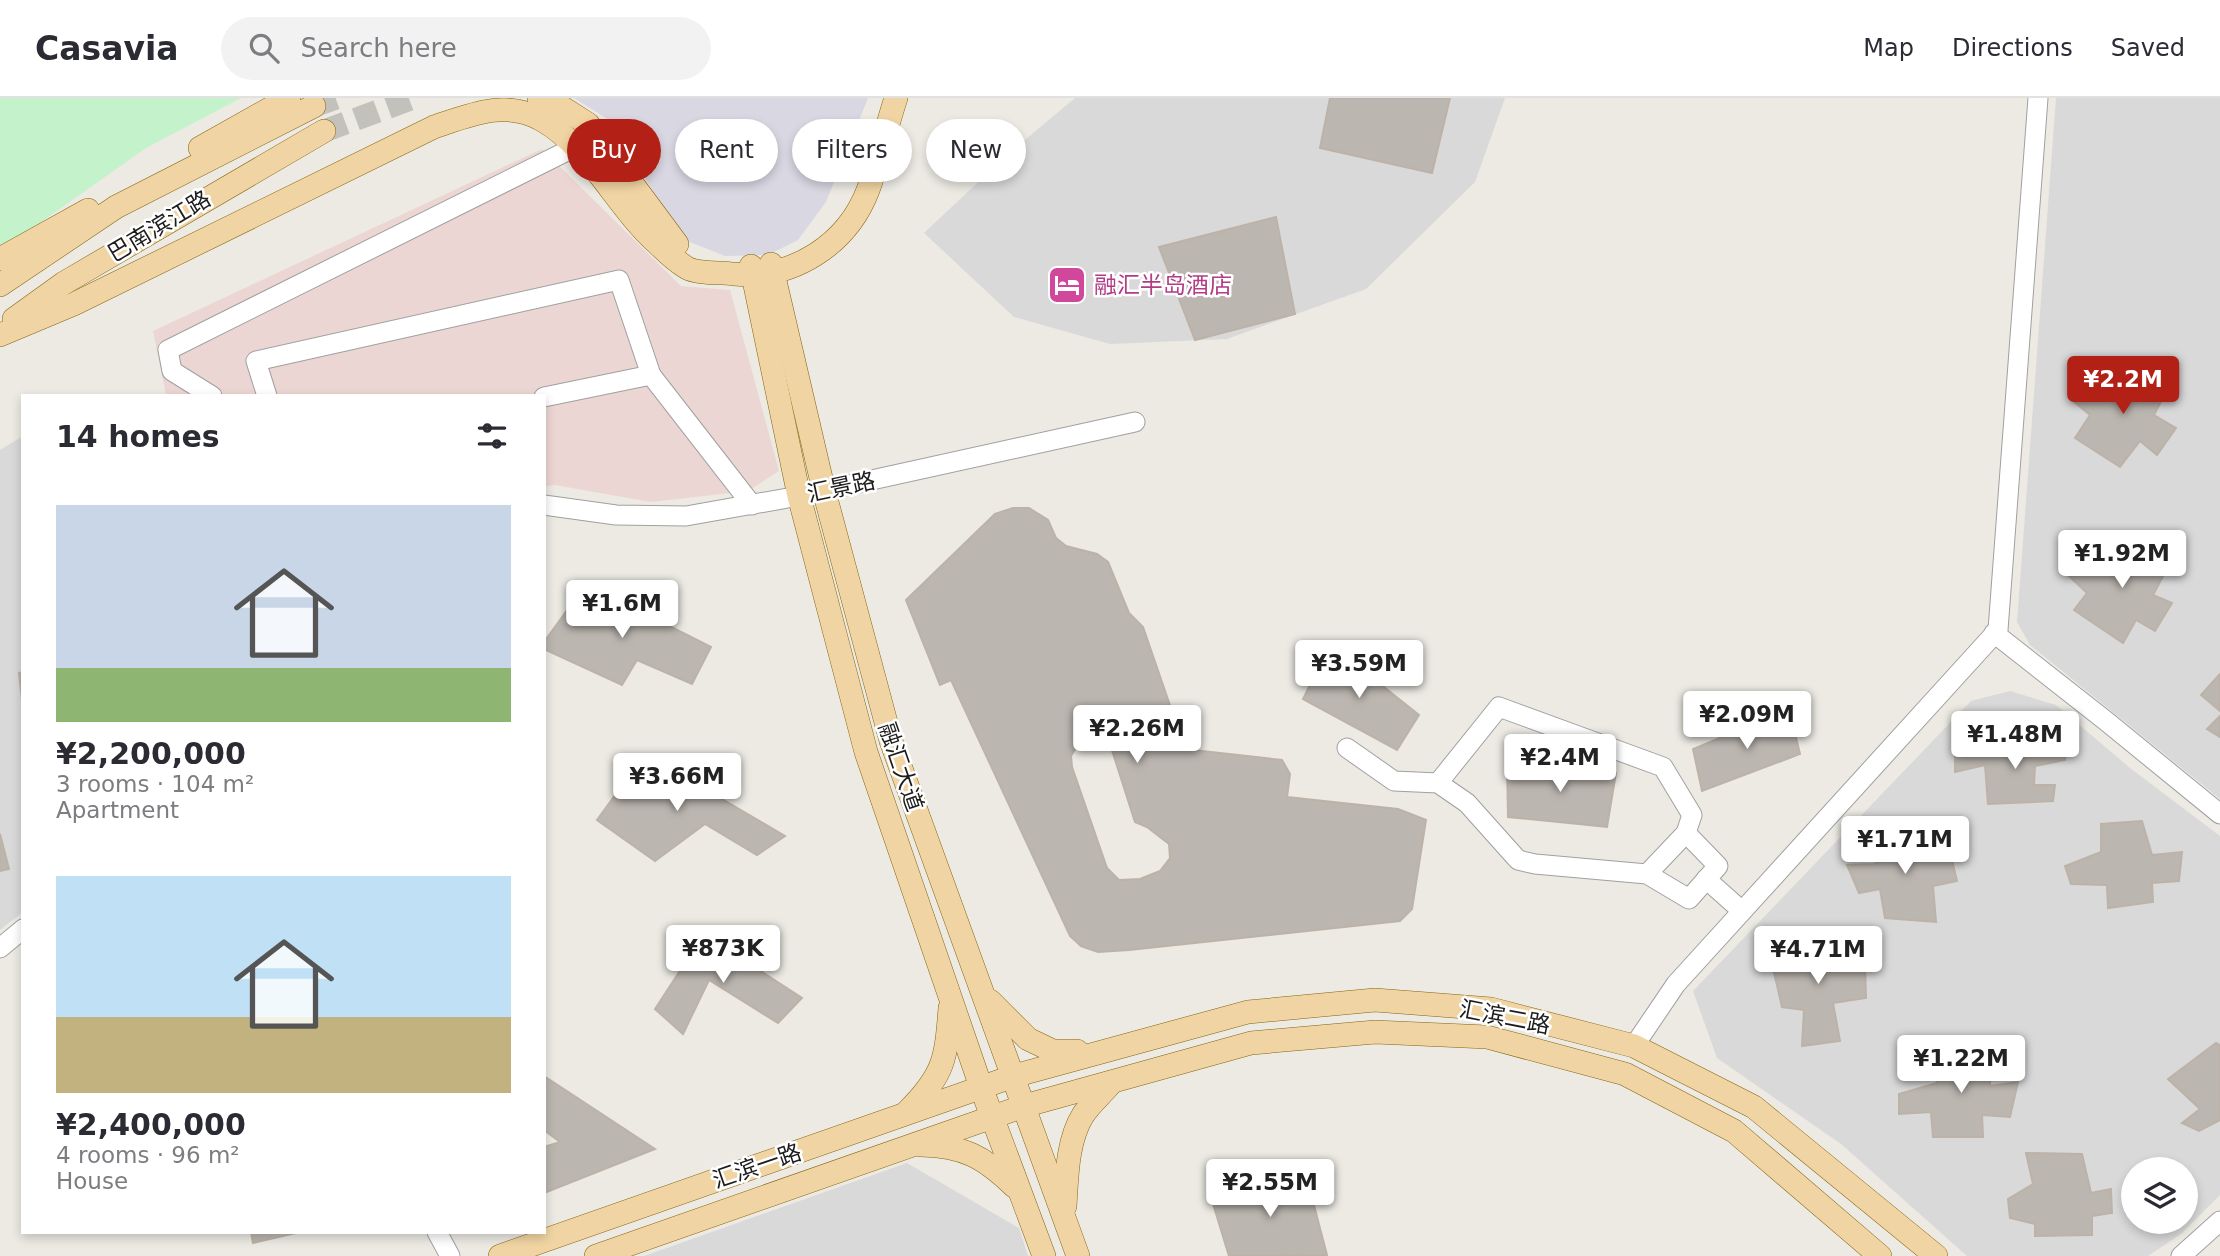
<!DOCTYPE html>
<html lang="en">
<head>
<meta charset="utf-8">
<style>
  :root { --surface:#fff; --page:#f2f2f3; --text:#2b2b33; --muted:#7c7c81; --line:#e1e1e2; --accent:#b22016 }
  body { margin:0; font-family:"DejaVu Sans","Noto Sans SC",sans-serif; background:var(--page); color:var(--text); height:100vh; display:flex; flex-direction:column; font-size:26px; white-space:nowrap }
  * { box-sizing:border-box; margin:0 }
  p { font-size:23px; color:var(--muted) }
  .icon { flex:none; width:38px; height:38px; fill:none; stroke:currentColor; stroke-width:2; stroke-linecap:round; stroke-linejoin:round }
  .map { position:relative; flex:1; overflow:hidden }
  .drawer { position:absolute; left:21px; top:296px; width:525px; height:840px; display:flex; flex-direction:column; background:var(--surface); border-radius:0px; box-shadow:0 4px 10px #0003 }
  .drawer>* { flex:none }
  .guide { position:absolute; left:567px; top:21px; width:665px; height:63px; display:flex; gap:14px }
  .controls { position:absolute; left:2121px; top:1059px; display:grid; gap:14px }
  .controls a { display:grid; place-items:center; width:77px; height:77px; border-radius:50%; background:var(--surface); box-shadow:0 4px 10px #0003; font-size:35px }
  .price { position:absolute; translate:-50% -60px; padding:0 16px; border-radius:7px; background:#fff; color:#222; font-size:23px; line-height:46px; filter:drop-shadow(0 2px 4px #0008) }
  .price::after { content:''; position:absolute; left:50%; top:42px; width:21px; height:16px; margin-left:-10px; background:inherit; clip-path:polygon(0 0,100% 0,50% 100%) }
  .price.selected { background:var(--accent); color:#fff }
  ul { padding:0; list-style:none }
  li { display:grid; align-content:center; gap:14px; height:371px; padding:0 35px }
  li span { display:grid; place-items:center; height:217px; border-radius:0px; color:#555 }
  li>.icon { margin-inline-start:auto }
  span .icon { width:126px; height:126px; fill:#fffc; stroke-width:1 }
  li b { font-size:30px }
  h2 { display:flex; justify-content:space-between; align-items:center; height:84px; padding:0 35px; font-size:30px }
  .pill { padding:0 24px; border-radius:32px; background:var(--surface); box-shadow:0 4px 10px #0003; font-size:24px; line-height:63px }
  .pill.selected { background:var(--accent); color:#fff }
  header { display:flex; align-items:center; gap:42px; box-sizing:border-box; height:98px; padding:0 35px; background:var(--surface); border-bottom:2px solid var(--line) }
  header strong { font-size:33px }
  nav { display:flex; gap:38px; margin-inline-start:auto; font-size:24px }
  .search { width:490px; height:63px; background:var(--page); display:flex; align-items:center; gap:18px; box-sizing:border-box; padding:0 24px; border-radius:38px; color:var(--muted); font-size:26px }
  .map>svg:first-child { display:block }
  .residential { fill:#dad9d9; fill-rule:evenodd }
  .commercial { fill:#ecd6d3 }
  .park { fill:#c4f2ca }
  .plaza { fill:#d8d7e2 }
  .building { fill:#bcb6b0; stroke:#bcb2a7; stroke-width:2; fill-rule:evenodd }
  .lines { fill:none; stroke-linecap:round; stroke-linejoin:round }
  .major-tunnel { stroke:#c2c1bb; stroke-width:23; stroke-dasharray:23 11; stroke-linecap:butt }
  .minor-casing { stroke:#a0a0a0; stroke-width:21 }
  .major-casing { stroke:#846510; stroke-width:24 }
  .minor { stroke:#fff; stroke-width:19 }
  .major { stroke:#f1d4a3; stroke-width:23 }
  .labels { text-anchor:middle; dominant-baseline:central; stroke-width:5; stroke-linejoin:round; paint-order:stroke }
  .street-label { font-size:23px; fill:#1c1c1c; stroke:#fff }
  .hotel-label { font-size:23px; fill:#b23c85; stroke:#fff; text-anchor:start }
</style>
</head>
<body>
<header>
<strong>Casavia</strong>
<div class="search"><svg class="icon" aria-label="search" viewBox="0 0 24 24"><circle cx="10" cy="10" r="6"/><path d="M15 15l6 6"/></svg>Search here</div>
<nav><a>Map</a><a>Directions</a><a>Saved</a></nav>
</header>
<div class="map">
<svg width="2220" height="1158" viewBox="0 0 2220 1158">
  <rect width="100%" height="100%" fill="#eceae3"/>
  <g class="residential">
    <polygon points="1075,0 1505,0 1475,84 1366,191 1227,241 1110,246 1014,219 924,135 1007,57"/>
    <polygon points="2056,0 2220,0 2220,701 2030,547 2017,524"/>
    <polygon points="23,338 23,814 0,832 0,352"/>
    <path d="M2010 593 2056 607 2130 670 2220 738V1097L2181 1136 2148 1158H1967L1841 1046 1717 960 1693 893 1971 603ZM2133 1071H2186V1124H2133Z"/>
    <polygon points="907,1065 1019,1130 1028,1158 644,1158"/>
  </g>
  <polygon class="commercial" points="542,51 681,188 730,192 779,373 748,393 651,404 555,387 544,388 544,298 166,297 153,233"/>
  <polygon class="park" points="0,0 241,0 146,50 0,153"/>
  <polygon class="plaza" points="574,0 868,0 826,104 798,142 768,157 725,158 690,144 667,118 614,25"/>
  <g class="building">
    <polygon points="1330,0 1450,0 1432,75 1320,50"/>
    <polygon points="1276,119 1295,216 1195,242 1159,149"/>
    <polygon points="2131,270 2168,290 2154,317 2176,330 2157,357 2140,343 2120,369 2075,340 2090,317 2073,303 2086,275 2112,292"/>
    <path d="M1013 410H1029L1048 422 1056 440 1066 448 1097 456 1108 464 1129 515 1143 529 1183 645 1193 652 1282 662 1290 676 1287 699 1398 711 1426 722 1412 811 1400 823 1129 852 1098 854 1081 848 1070 838 951 582 940 587 906 502 995 416ZM1100 642 1110 646 1135 724 1147 729 1169 746 1170 760 1160 773 1140 781 1119 782 1107 770 1072 669 1071 658 1079 644Z"/>
    <polygon points="2133,439 2170,465 2153,497 2172,505 2155,533 2136,522 2123,545 2074,512 2087,495 2069,478 2088,451 2114,466"/>
    <polygon points="586,486 711,549 692,586 637,562 622,587 544,551 544,544"/>
    <polygon points="1330,546 1419,617 1397,652 1303,601"/>
    <polygon points="23,574 23,611 19,575"/>
    <polygon points="2220,576 2220,613 2201,597"/>
    <polygon points="1789,611 1800,656 1702,693 1693,651"/>
    <polygon points="2220,618 2220,639 2207,631"/>
    <polygon points="2067,640 2065,662 2035,668 2034,687 2055,687 2053,703 1988,706 1985,667 1955,674 1955,657"/>
    <polygon points="645,656 785,738 757,757 705,726 655,763 597,722"/>
    <polygon points="1507,664 1616,675 1607,729 1508,719"/>
    <polygon points="2142,723 2152,757 2182,754 2179,783 2152,785 2153,804 2108,810 2107,787 2071,786 2065,768 2101,754 2101,726"/>
    <polygon points="1929,735 1932,755 1950,754 1957,783 1933,788 1936,824 1885,820 1880,791 1859,795 1847,767 1876,766 1870,741"/>
    <polygon points="0,736 9,771 0,773"/>
    <polygon points="704,836 802,900 778,925 709,882 683,936 655,911"/>
    <polygon points="1835,837 1836,869 1865,866 1866,900 1833,905 1840,943 1802,948 1804,912 1782,909 1773,870 1794,862 1786,840"/>
    <polygon points="2216,945 2220,947 2220,1022 2199,1033 2182,1025 2200,1011 2168,981"/>
    <polygon points="1991,952 1990,988 2018,984 2010,1019 1982,1017 1983,1039 1933,1039 1931,1014 1899,1016 1899,996 1937,985 1935,955"/>
    <polygon points="544,978 655,1051 544,1095 544,1049 560,1044 544,1032"/>
    <polygon points="2026,1055 2082,1056 2091,1095 2111,1091 2112,1115 2092,1118 2092,1137 2035,1138 2035,1126 2010,1120 2008,1101 2033,1086"/>
    <polygon points="1305,1073 1327,1157 1229,1158 1210,1096"/>
    <polygon points="251,1134 300,1134 253,1145"/>
  </g>
  <g class="lines">
    <g class="major-tunnel">
      <polyline points="314,8 336,0"/>
      <polyline points="324,33 413,0"/>
    </g>
    <defs>
      <g id="minor">
        <polyline points="651,277 752,407"/>
        <polyline points="212,298 172,273 168,252 575,49"/>
        <polyline points="267,298 256,263 619,182 651,277 544,299"/>
        <polyline points="544,407 616,417 686,418 799,398 1135,324"/>
        <polyline points="1994,535 2106,623 2220,716"/>
        <polyline points="1347,650 1394,683 1438,685 1467,705 1518,762 1535,766 1647,776 1689,801 1718,768 1686,735"/>
        <polyline points="1438,685 1499,609 1663,669 1692,717 1686,735 1647,776"/>
        <polyline points="1706,781 1742,813"/>
        <polyline points="0,850 23,831"/>
        <polyline points="1634,948 1676,886 1998,532 2038,0"/>
        <polyline points="437,1134 450,1158"/>
        <polyline points="2181,1158 2220,1123"/>
      </g>
      <g id="major">
        <polyline points="539,0 555,5 588,26 677,146"/>
        <polyline points="200,50 289,0"/>
        <polyline points="0,161 88,112"/>
        <polyline points="771,166 824,393 891,643 1078,1158"/>
        <polyline points="751,168 799,398 866,654 981,989 1044,1158"/>
        <polyline points="0,187 116,109 314,8"/>
        <polyline points="14,221 64,185 324,33"/>
        <path d="M0 237 74 206 434 29C470 17 506 1 542 22 590 49 617 110 658 146 666 154 677 164 687 170 698 176 721 174 734 176 792 182 847 147 868 92 879 62 886 30 896 0"/>
        <polyline points="990,903 1028,941 1053,953 1077,953"/>
        <path d="M908 1013C945 976 946 960 950 910"/>
        <path d="M921 1047C964 1048 984 1059 1014 1088"/>
        <path d="M1065 1108C1067 1078 1067 1043 1083 1017 1091 1005 1103 995 1112 984"/>
        <polyline points="500,1158 1014,978 1248,914 1375,902 1491,911 1634,948 1754,1009 1936,1158"/>
        <polyline points="596,1158 1024,1008 1251,945 1375,934 1487,939 1625,976 1734,1033 1880,1158"/>
      </g>
    </defs>
    <use href="#minor" class="minor-casing"/>
    <use href="#major" class="major-casing"/>
    <use href="#minor" class="minor"/>
    <use href="#major" class="major"/>
  </g>
  <defs>
    <symbol id="hotel-square" viewBox="-11 -11 22 22"><rect x="-9" y="-9" width="18" height="18" rx="4" fill="#d1479c" stroke="#fff"/><path d="M-6-4.5h1.5V1H6V5H4.5V3h-9V5H-6ZM-4 0a1.8 1.8 0 1 1 3.6 0ZM.5 0V-2.5h3Q6-2.5 6 0Z" fill="#fff"/></symbol>
  </defs>
  <g fill-rule="evenodd">
    <use href="#hotel-square" x="1045" y="165" width="44" height="44"/>
  </g>
  <g class="labels">
    <g class="street-label">
      <text transform="translate(159 128) rotate(-31)">巴南滨江路</text>
      <text transform="translate(841 389) rotate(-12)">汇景路</text>
      <text transform="translate(901 669) rotate(71)">融汇大道</text>
      <text transform="translate(1505 919) rotate(11)">汇滨二路</text>
      <text transform="translate(757 1068) rotate(-19)">汇滨一路</text>
    </g>
    <g class="hotel-label">
      <text x="1094" y="187">融汇半岛酒店</text>
    </g>
  </g>
</svg>
<div class="controls">
<a><svg class="icon" aria-label="layers" viewBox="0 0 24 24"><path d="M12 4l9 5-9 5-9-5zM3 14l9 5 9-5"/></svg></a>
</div>
<b class="price selected" style="left:2123px;top:318px">¥2.2M</b>
<b class="price" style="left:2122px;top:492px">¥1.92M</b>
<b class="price" style="left:622px;top:542px">¥1.6M</b>
<b class="price" style="left:1359px;top:602px">¥3.59M</b>
<b class="price" style="left:1747px;top:653px">¥2.09M</b>
<b class="price" style="left:1137px;top:667px">¥2.26M</b>
<b class="price" style="left:2015px;top:673px">¥1.48M</b>
<b class="price" style="left:1560px;top:696px">¥2.4M</b>
<b class="price" style="left:677px;top:715px">¥3.66M</b>
<b class="price" style="left:1905px;top:778px">¥1.71M</b>
<b class="price" style="left:723px;top:887px">¥873K</b>
<b class="price" style="left:1818px;top:888px">¥4.71M</b>
<b class="price" style="left:1961px;top:997px">¥1.22M</b>
<b class="price" style="left:1270px;top:1121px">¥2.55M</b>
<div class="guide">
<a class="pill selected">Buy</a>
<a class="pill">Rent</a>
<a class="pill">Filters</a>
<a class="pill">New</a>
</div>
<section class="drawer">
<h2>14 homes<svg class="icon" aria-label="filters" viewBox="0 0 24 24"><path d="M4 7h16M4 17h16"/><circle cx="9" cy="7" r="2"/><circle cx="15" cy="17" r="2"/></svg></h2>
<ul>
<li><span style="background:linear-gradient(#c9d6e8 75%,#8fb573 0)"><svg class="icon" aria-label="home" viewBox="0 0 24 24"><path d="M3 11l9-7 9 7M6 9v11h12V9"/></svg></span><div><b>¥2,200,000</b><p>3 rooms · 104 m²</p><p>Apartment</p></div></li>
<li><span style="background:linear-gradient(#bfe0f5 65%,#c2b280 0)"><svg class="icon" aria-label="home" viewBox="0 0 24 24"><path d="M3 11l9-7 9 7M6 9v11h12V9"/></svg></span><div><b>¥2,400,000</b><p>4 rooms · 96 m²</p><p>House</p></div></li>
</ul>
</section>
</div>
</body>
</html>
